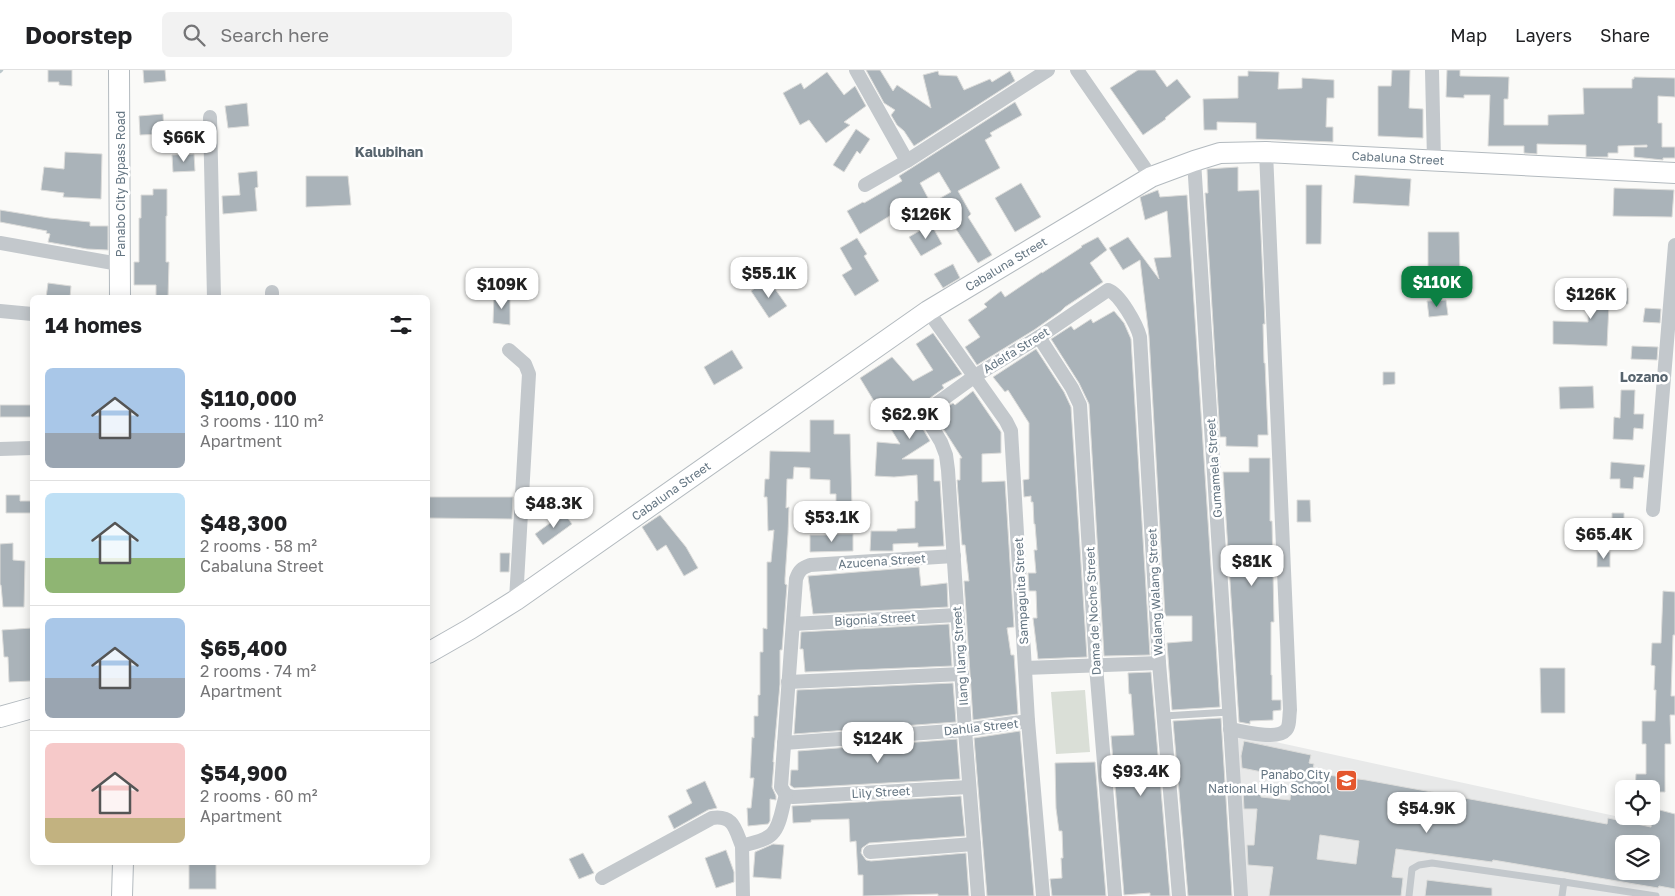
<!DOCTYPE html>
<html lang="en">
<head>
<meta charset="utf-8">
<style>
  :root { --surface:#fff; --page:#f2f2f2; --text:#202124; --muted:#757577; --line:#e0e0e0; --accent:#0b8043 }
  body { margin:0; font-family:"Golos Text",sans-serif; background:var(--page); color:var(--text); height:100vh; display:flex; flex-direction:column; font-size:19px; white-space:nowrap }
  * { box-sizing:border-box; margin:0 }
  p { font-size:16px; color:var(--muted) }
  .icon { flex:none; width:28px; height:28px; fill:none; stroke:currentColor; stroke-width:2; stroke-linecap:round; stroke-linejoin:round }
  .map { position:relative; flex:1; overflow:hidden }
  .drawer { position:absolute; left:30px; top:225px; width:400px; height:570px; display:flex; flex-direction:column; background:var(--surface); border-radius:8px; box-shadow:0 2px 12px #0003 }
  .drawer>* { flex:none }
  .tools { position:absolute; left:1615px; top:710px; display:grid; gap:10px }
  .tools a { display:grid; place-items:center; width:45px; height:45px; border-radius:8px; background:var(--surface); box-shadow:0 2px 12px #0003; font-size:25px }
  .price { position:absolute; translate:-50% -42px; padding:0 11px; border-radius:10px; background:#fff; color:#222; font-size:16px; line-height:32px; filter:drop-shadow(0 1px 2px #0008) }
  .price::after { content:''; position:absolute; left:50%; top:30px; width:15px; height:11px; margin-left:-8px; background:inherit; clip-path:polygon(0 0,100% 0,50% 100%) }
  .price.on { background:var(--accent); color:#fff }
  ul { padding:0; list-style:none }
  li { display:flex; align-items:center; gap:15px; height:125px; padding:0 15px }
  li+li { border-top:1px solid var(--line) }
  li span { display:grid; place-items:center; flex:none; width:140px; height:100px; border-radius:8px; color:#555 }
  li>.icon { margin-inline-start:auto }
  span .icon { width:60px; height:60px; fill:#fffc; stroke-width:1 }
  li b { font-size:21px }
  h2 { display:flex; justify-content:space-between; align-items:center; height:60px; padding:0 15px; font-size:21px }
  header { display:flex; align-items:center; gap:30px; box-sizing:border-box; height:70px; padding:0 25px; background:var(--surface); border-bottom:1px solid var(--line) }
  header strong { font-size:24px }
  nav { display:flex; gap:28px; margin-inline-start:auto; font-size:18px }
  .search { width:350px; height:45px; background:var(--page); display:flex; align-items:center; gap:12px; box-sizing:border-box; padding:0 18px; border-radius:8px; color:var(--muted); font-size:19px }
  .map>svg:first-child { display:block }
  .built { fill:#e8e9e9; fill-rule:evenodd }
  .green { fill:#dadfd7 }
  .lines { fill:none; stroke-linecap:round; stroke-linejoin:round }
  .stream { stroke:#bbc7cb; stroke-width:4.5 }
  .building { fill:#aab3b9; stroke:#dcdcda; fill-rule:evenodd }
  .secondary-casing { stroke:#b3babf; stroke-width:22 }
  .service { stroke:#c3c8cc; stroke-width:7 }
  .minor { stroke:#c3c8cc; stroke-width:14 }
  .secondary { stroke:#fff; stroke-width:20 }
  .labels { text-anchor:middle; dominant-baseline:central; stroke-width:5; stroke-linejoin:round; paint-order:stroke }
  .street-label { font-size:12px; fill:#657683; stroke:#fff }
  .poi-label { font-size:12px; fill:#657683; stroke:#fff; text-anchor:end }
  .neighbourhood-label { font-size:14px; font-weight:bold; fill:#57646e; stroke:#fff }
</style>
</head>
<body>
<header>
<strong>Doorstep</strong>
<div class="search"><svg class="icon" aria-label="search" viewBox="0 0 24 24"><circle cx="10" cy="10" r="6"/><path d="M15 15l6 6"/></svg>Search here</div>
<nav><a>Map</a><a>Layers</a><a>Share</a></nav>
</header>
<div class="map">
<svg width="1675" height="826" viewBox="0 0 1675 826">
  <rect width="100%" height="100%" fill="#fafaf8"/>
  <path class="built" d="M1234 663 1675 759V826H1245ZM1624 774H1651V801H1624Z"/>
  <polygon class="green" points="1085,620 1090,682 1056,684 1051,622"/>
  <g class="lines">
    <polyline class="stream" points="0,1 1,0"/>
  </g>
  <g class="building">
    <polygon points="48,0 72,0 72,16 59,15 59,12 48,12"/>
    <polygon points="143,0 165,0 166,11 144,13"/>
    <polygon points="866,0 880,0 893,21 897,15 931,38 923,5 938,1 939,5 957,6 964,20 990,9 992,12 1010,1 1015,11 914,76 904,61 897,55 891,45 895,40 884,33"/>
    <polygon points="1138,0 1155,0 1167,17 1177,9 1191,27 1165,48 1166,49 1143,65 1110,18"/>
    <polygon points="1392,0 1410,0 1409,38 1423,39 1423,68 1378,66 1378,16 1391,16"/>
    <polygon points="1447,0 1460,0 1460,6 1509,7 1508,29 1504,29 1504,55 1548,55 1548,45 1584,44 1583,18 1632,18 1632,9 1634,9 1634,7 1675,8 1675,27 1658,26 1658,53 1662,53 1662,77 1675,77 1675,88 1663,88 1663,90 1634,87 1634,77 1647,77 1647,75 1618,76 1618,83 1608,83 1608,87 1586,87 1586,75 1537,74 1537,84 1524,83 1524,76 1488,76 1490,25 1464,25 1464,28 1446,27"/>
    <polygon points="1248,1 1279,2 1278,19 1302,18 1302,8 1334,10 1334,28 1327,28 1326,57 1333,57 1333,72 1256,69 1256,53 1217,52 1217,60 1204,60 1203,29 1238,28 1238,6 1248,6"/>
    <polygon points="827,2 844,25 855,16 866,36 844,52 850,55 826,73 809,50 800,55 783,23 801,13 804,19"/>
    <polygon points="1015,32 1022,45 990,63 992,66 985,70 1000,98 958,121 971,144 968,147 992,185 978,193 937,130 951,122 939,102 920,113 928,128 913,136 911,133 860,164 847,141 863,132 864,133 902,111 899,106"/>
    <polygon points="247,33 249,56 228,58 225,36"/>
    <polygon points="163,44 164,64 140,65 139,46"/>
    <polygon points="856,59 870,69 860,84 857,81 844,102 833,95"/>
    <polygon points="65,82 102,84 101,129 63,127 64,123 41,120 44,97 64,99"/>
    <polygon points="194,84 195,101 173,102 172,85"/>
    <polygon points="1238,97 1238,121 1259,120 1265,254 1263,254 1264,293 1265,293 1268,365 1258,365 1258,377 1226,376 1226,367 1220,367 1205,123 1208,123 1207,99"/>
    <polygon points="257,101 258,117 255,118 257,141 223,144 222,126 240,125 238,103"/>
    <polygon points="1355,105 1411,109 1409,136 1353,133"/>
    <polygon points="306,106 348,106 351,135 306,137"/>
    <polygon points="1021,113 1041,147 1015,162 995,128"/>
    <polygon points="1306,115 1322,115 1321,174 1306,174"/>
    <polygon points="1614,118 1674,120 1672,147 1613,146"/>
    <polygon points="153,119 167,119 167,146 166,146 166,192 169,192 168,228 156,228 156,215 134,215 134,192 139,192 139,148 141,148 141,125 153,125"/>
    <polygon points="1158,120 1160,127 1187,125 1220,637 1172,640 1167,573 1192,571 1192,546 1165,546 1149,266 1140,190 1123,200 1109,178 1128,167 1159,209 1154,188 1171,187 1167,141 1145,150 1140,127"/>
    <polygon points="0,140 49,148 90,152 90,156 108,156 108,180 87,179 48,172 50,164 46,163 47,161 0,152"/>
    <polygon points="931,154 942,174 921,186 909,167"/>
    <polygon points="1428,162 1459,162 1460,202 1428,202"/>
    <polygon points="1098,167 1107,180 1090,193 1103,212 1065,237 1061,241 1034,260 977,295 965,277 980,267 968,250 987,237 984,234 1001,221 1005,227 1042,202 1042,203 1082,177 1081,176"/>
    <polygon points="857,168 867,184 864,186 879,211 855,226 842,205 852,199 840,178"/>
    <polygon points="953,194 960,208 943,218 934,204"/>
    <polygon points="768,209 787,236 769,248 751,221"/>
    <polygon points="48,213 71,216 70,228 46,228"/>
    <polygon points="1589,218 1628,218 1628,234 1609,234 1607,276 1553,274 1553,251 1588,252"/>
    <polygon points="494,225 510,226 510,255 493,253"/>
    <polygon points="1446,230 1448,245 1429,247 1427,231"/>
    <polygon points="1645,238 1661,239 1660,253 1643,252"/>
    <polygon points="1114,241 1124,253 1131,269 1150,585 1104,586 1089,334 1079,313 1051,269 1071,256 1074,260 1091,249 1093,253"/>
    <polygon points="933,263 962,304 942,315 944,318 923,333 920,337 917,349 930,371 902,389 934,389 934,411 940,411 944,476 918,477 918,473 893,474 893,481 870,481 871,461 897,461 897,459 915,458 915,431 918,431 917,405 894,407 875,406 877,372 900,374 860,308 892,287 913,311 933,300 916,274"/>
    <polygon points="1632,276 1658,277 1657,290 1631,289"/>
    <polygon points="1036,279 1064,322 1071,337 1087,587 1038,589 1033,548 1037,548 1036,521 1029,521 1028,503 1036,503 1034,480 1037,480 1035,454 1034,454 1033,432 1031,432 1031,426 1024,427 1023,410 1029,409 1029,353 1008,320 1005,322 993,307"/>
    <polygon points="732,280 743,298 714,315 704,297"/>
    <polygon points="1383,302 1395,302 1395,314 1383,315"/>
    <polygon points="1593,316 1594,338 1560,339 1559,317"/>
    <polygon points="1621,320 1635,320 1634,344 1644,344 1643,359 1634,358 1633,370 1613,369 1614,347 1620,348"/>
    <polygon points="973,321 1001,362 1001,383 982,384 982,412 1005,411 1014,557 1007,558 1011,585 1014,585 1018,644 973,650 964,511 969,511 965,475 962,475 957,410 960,410 960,388 962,388 935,346 953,333 955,335"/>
    <rect x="0" y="335" width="32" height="12"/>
    <polygon points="810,350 834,350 834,364 850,364 852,438 836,438 836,424 830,424 830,410 810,409 810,398 794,397 793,409 787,409 786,438 789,437 788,464 785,508 785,514 787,515 782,580 780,580 780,614 773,692 774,692 772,717 776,726 776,730 770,729 770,751 768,754 748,756 747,738 751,738 754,708 750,708 752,667 754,668 754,646 758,646 758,625 760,625 760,582 763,582 763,558 767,559 767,492 771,492 774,460 768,461 767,427 764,427 765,409 769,409 770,381 810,382"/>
    <polygon points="1249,388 1270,388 1270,451 1272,451 1274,552 1271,552 1271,605 1272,605 1272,630 1281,630 1281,640 1273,641 1273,650 1250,651 1250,654 1239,652 1223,402 1249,402"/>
    <polygon points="1611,392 1645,395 1643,408 1634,407 1633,419 1620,418 1620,409 1610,409"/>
    <polygon points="6,425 20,425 20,431 32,431 32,443 6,443"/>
    <polygon points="428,427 513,427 512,449 428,448"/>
    <polygon points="1297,430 1310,430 1311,452 1297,452"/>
    <polygon points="564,443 572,454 543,475 535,464"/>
    <polygon points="1612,443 1624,443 1624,460 1628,460 1628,477 1612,477"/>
    <polygon points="660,445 686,477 698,498 684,506 666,475 657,481 642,457"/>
    <polygon points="831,464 853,464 853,481 810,482 810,465 831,465"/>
    <polygon points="13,473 13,490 25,491 24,537 3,537 1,515 0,515 0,474"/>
    <rect x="1597" y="482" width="13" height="15"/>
    <polygon points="500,483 510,483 509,502 500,502"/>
    <polygon points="919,497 921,516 947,513 948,537 813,544 808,506"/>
    <polygon points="1663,521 1675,522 1675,565 1673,565 1671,626 1675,626 1675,645 1670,645 1671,674 1665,674 1665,722 1651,722 1651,719 1635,719 1636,704 1646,704 1646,674 1642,674 1642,651 1655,651 1656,620 1654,620 1655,596 1651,595 1652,573 1661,573"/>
    <polygon points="949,554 952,596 805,602 803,579 800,579 801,562"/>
    <polygon points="32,558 32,611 9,612 8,587 4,587 2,560"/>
    <polygon points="1540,598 1565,598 1565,643 1541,643"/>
    <polygon points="1151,602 1170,826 1150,826 1150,823 1124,825 1111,666 1134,665 1131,624 1129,624 1128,603"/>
    <polygon points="953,613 956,652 794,664 797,620"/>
    <polygon points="1221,648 1232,826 1188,826 1173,651"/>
    <polygon points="1020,661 1034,826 987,826 974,668"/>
    <polygon points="957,669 960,709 794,718 790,715 791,700 798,700 798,681"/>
    <path d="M1244 671 1311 685 1309 693 1314 694 1312 703 1366 710 1607 754 1608 748 1651 757 1652 738 1675 744V819L1659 816 1658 818 1493 790 1492 792 1396 779 1392 807 1403 808 1401 826H1269L1273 797 1248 795 1247 775H1254L1257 739H1244L1243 720H1261V727L1290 730 1292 708 1242 698 1241 686ZM1320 765 1359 771 1356 794 1317 789ZM1624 774H1651V801H1624Z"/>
    <polygon points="1095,692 1106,826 1052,826 1050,809 1062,808 1061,788 1063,788 1062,761 1059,761 1056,738 1055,693"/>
    <polygon points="705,711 717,738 708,740 674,759 668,746 692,733 686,720"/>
    <polygon points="961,726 965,766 869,773 862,778 861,783 866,790 871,791 966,783 969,826 938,826 938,824 863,826 863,805 858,805 856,771 850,772 849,749 811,750 811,752 793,753 792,736"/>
    <polygon points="773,774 784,775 781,809 753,807 755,782"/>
    <polygon points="726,780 734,802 734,812 716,818 705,788"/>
    <polygon points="583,783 594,803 579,809 569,789"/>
    <rect x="189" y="794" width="27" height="25"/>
    <polygon points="1427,810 1492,818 1492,826 1425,826"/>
  </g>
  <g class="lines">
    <defs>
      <g id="secondary">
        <polyline points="119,0 120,228"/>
        <polyline points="428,583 470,559 516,530 928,241 1151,107 1194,91 1220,83 1266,82 1675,103"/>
        <polyline points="0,647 32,638"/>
        <polyline points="122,826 123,792"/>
      </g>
    </defs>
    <use href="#secondary" class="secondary-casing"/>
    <g class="service">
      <polyline points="1164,646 1229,642"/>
      <polyline points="1409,826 1412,799 1419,795 1432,793 1564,812"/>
      <polyline points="1562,826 1564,812 1656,826"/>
    </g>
    <g class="minor">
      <polyline points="856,0 907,91"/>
      <polyline points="1077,0 1151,107"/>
      <polyline points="1432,0 1434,90"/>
      <polyline points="210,47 214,228"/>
      <polyline points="1194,91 1241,826"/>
      <polyline points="865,115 907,91 1048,0"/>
      <polyline points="0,173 119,194"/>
      <polyline points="272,222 272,228"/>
      <polyline points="0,241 32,244"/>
      <polyline points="928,241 1006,351 1011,361 1028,651 1043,826"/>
      <polyline points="1039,267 1072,318 1080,335 1096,596 1115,826"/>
      <polyline points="509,280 525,294 529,304 516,530"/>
      <polyline points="0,379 32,378"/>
      <polyline points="1653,440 1675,175"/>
      <path d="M954 486 810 495C802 498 799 500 796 509L781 717 786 725 793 727 969 717"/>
      <polyline points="793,554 957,545"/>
      <polyline points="1025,598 1159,593"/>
      <polyline points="788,612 962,604"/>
      <path d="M1230 659C1243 661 1277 671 1286 660 1290 656 1289 646 1290 640L1266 82"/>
      <polyline points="784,673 965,660 1028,651"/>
      <polyline points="742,776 743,826"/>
      <polyline points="870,782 974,774"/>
      <path d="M602 808 712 748C734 745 735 759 742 776 751 773 765 771 772 764 781 755 782 737 786 725"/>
      <path d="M978 826 965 660 948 400 946 385 941 372 926 347 928 340 975 306 1039 267 1108 220C1120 224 1137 255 1140 267L1159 593 1179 826"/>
    </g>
    <use href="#secondary" class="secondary"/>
  </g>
  <defs>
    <symbol id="school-square" viewBox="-11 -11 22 22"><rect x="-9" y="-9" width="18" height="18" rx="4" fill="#e4572e" stroke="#fff"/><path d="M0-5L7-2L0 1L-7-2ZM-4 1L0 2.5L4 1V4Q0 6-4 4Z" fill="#fff"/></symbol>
  </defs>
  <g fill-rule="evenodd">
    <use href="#school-square" x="1334" y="698" width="25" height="25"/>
  </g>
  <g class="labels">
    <g class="street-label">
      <text transform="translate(1398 88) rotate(3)">Cabaluna Street</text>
      <text transform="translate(120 114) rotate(-90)">Panabo City Bypass Road</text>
      <text transform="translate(1006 194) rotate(-31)">Cabaluna Street</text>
      <text transform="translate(1016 280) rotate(-32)">Adelfa Street</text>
      <text transform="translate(1214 398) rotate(-94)">Gumamela Street</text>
      <text transform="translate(671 421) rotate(-35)">Cabaluna Street</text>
      <text transform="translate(882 491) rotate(-4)">Azucena Street</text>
      <text transform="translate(1021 521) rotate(-93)">Sampaguita Street</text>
      <text transform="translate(1155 522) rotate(-93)">Walang Walang Street</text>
      <text transform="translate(1093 541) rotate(-93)">Dama de Noche Street</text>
      <text transform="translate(875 549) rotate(-3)">Bigonia Street</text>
      <text transform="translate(960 586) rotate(-94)">Ilang Ilang Street</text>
      <text transform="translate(981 657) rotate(-6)">Dahlia Street</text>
      <text transform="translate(881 722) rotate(-3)">Lily Street</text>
    </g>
    <g class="poi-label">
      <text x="1330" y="704">Panabo City<tspan x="1330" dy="14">National High School</tspan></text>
    </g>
    <g class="neighbourhood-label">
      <text x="389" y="81">Kalubihan</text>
      <text x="1644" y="306">Lozano</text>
    </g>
  </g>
</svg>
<div class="tools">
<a><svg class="icon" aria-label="locate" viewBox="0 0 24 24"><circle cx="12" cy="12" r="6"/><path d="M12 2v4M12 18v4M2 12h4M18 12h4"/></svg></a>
<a><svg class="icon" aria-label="layers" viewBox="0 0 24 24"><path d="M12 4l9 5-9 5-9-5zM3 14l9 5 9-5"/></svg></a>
</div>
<b class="price" style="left:184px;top:93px">$66K</b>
<b class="price" style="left:926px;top:170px">$126K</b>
<b class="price" style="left:769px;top:229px">$55.1K</b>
<b class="price on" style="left:1437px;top:238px">$110K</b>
<b class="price" style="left:502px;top:240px">$109K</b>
<b class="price" style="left:1591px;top:250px">$126K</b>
<b class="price" style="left:910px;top:370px">$62.9K</b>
<b class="price" style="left:554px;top:459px">$48.3K</b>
<b class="price" style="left:832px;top:473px">$53.1K</b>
<b class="price" style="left:1604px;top:490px">$65.4K</b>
<b class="price" style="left:1252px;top:517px">$81K</b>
<b class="price" style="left:878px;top:694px">$124K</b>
<b class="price" style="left:1141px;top:727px">$93.4K</b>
<b class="price" style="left:1427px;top:764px">$54.9K</b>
<section class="drawer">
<h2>14 homes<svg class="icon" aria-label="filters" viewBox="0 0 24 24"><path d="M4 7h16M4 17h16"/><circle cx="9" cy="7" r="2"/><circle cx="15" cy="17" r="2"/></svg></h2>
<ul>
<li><span style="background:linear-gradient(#a9c7e8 65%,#9aa5b1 0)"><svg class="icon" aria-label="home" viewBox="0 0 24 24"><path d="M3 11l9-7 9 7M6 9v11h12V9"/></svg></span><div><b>$110,000</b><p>3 rooms · 110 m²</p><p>Apartment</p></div></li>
<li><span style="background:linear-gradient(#bfe0f5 65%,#8fb573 0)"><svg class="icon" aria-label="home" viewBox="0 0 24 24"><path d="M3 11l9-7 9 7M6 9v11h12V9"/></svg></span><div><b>$48,300</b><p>2 rooms · 58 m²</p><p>Cabaluna Street</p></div></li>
<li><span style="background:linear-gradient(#a9c7e8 60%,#9aa5b1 0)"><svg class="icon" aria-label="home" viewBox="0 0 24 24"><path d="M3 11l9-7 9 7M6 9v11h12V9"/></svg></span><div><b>$65,400</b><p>2 rooms · 74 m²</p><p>Apartment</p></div></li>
<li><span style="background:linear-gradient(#f6c9c9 75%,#c2b280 0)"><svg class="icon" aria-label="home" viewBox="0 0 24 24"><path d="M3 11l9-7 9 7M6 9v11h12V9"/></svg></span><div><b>$54,900</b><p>2 rooms · 60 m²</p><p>Apartment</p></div></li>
</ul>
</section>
</div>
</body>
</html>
